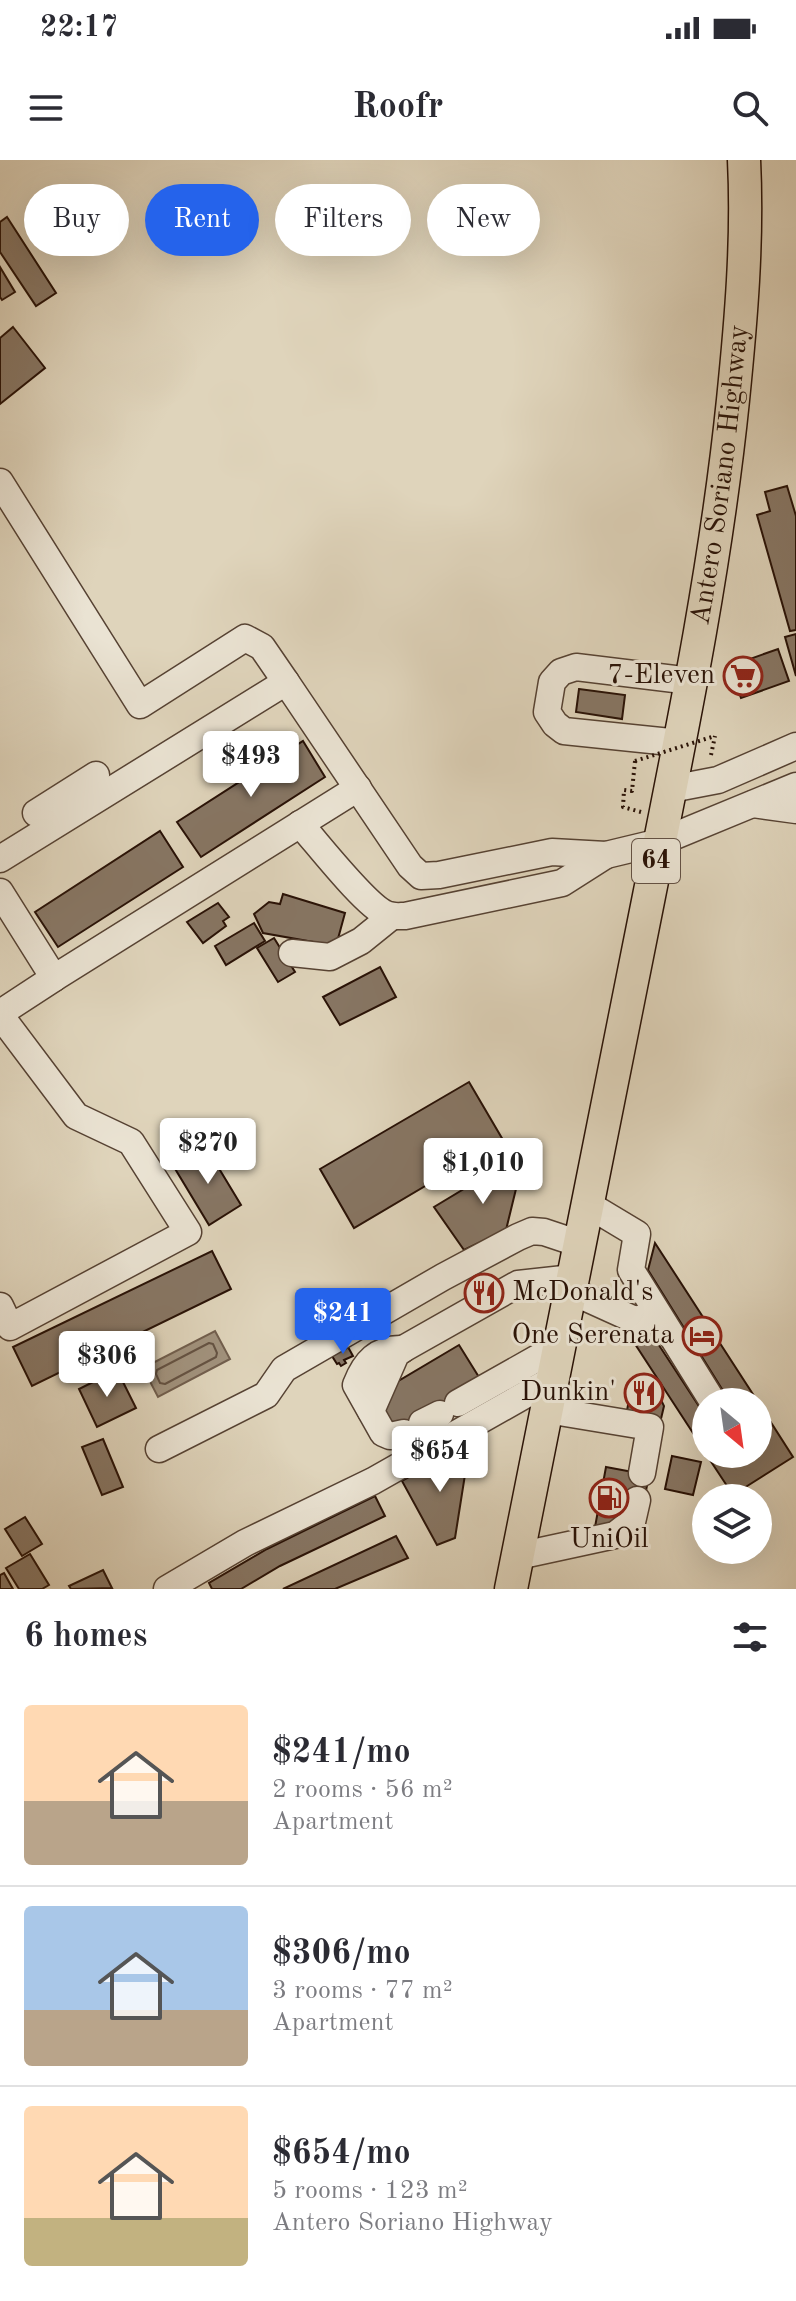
<!DOCTYPE html>
<html lang="en">
<head>
<meta charset="utf-8">
<style>
  :root { --surface:#fff; --page:#f7f7f7; --text:#2b2b33; --muted:#7c7c81; --line:#e1e1e2; --accent:#2563eb }
  body { margin:0; font-family:"Old Standard TT",serif; background:var(--page); color:var(--text); height:100vh; display:flex; flex-direction:column; font-size:30px; white-space:nowrap }
  * { box-sizing:border-box; margin:0 }
  p { font-size:26px; color:var(--muted) }
  .icon { flex:none; width:44px; height:44px; fill:none; stroke:currentColor; stroke-width:2; stroke-linecap:round; stroke-linejoin:round }
  .map { position:relative; height:1429px; overflow:hidden }
  .side { display:flex; flex-direction:column; background:var(--surface); flex:1 }
  .side>* { flex:none }
  .banner { position:absolute; left:24px; top:24px; width:748px; height:72px; display:flex; gap:16px }
  .needle { width:52px; rotate:151deg }
  .fabs { position:absolute; left:692px; top:1228px; display:grid; gap:16px }
  .fabs a { display:grid; place-items:center; width:80px; height:80px; border-radius:50%; background:var(--surface); box-shadow:0 8px 32px #0002; font-size:40px }
  .price { position:absolute; translate:-50% -68px; padding:0 18px; border-radius:8px; background:#fff; color:#222; font-size:26px; line-height:52px; filter:drop-shadow(0 2px 4px #0008) }
  .price::after { content:''; position:absolute; left:50%; top:48px; width:24px; height:18px; margin-left:-12px; background:inherit; clip-path:polygon(0 0,100% 0,50% 100%) }
  .price.active { background:var(--accent); color:#fff }
  ul { padding:0; list-style:none }
  li { display:flex; align-items:center; gap:24px; height:200px; padding:0 24px }
  li+li { border-top:2px solid var(--line) }
  li span { display:grid; place-items:center; flex:none; width:224px; height:160px; border-radius:8px; color:#555 }
  li>.icon { margin-inline-start:auto }
  span .icon { width:96px; height:96px; fill:#fffc; stroke-width:1 }
  li b { font-size:34px }
  h2 { display:flex; justify-content:space-between; align-items:center; height:96px; padding:0 24px; font-size:34px }
  .pill { padding:0 28px; border-radius:36px; background:var(--surface); box-shadow:0 8px 32px #0002; font-size:28px; line-height:72px }
  .pill.active { background:var(--accent); color:#fff }
  .status { display:flex; justify-content:space-between; align-items:center; height:56px; padding:0 40px; background:var(--surface); direction:ltr }
  .status svg { height:22px; fill:currentColor }
  header { display:flex; justify-content:space-between; align-items:center; height:104px; padding:0 24px; background:var(--surface); font-size:36px; font-weight:600 }
  .map>svg:first-child { display:block }
  .water { fill:#a1927d; stroke:#715e4d; stroke-width:2 }
  .lines { fill:none; stroke-linecap:round; stroke-linejoin:round }
  .shore { stroke:#645242; stroke-width:2 }
  .building { fill:#877664; stroke:#281106; stroke-width:2 }
  .minor-casing { stroke:#564233; stroke-width:29 }
  .major-casing { stroke:#281106; stroke-width:35 }
  .path { stroke:#281106; stroke-width:4; stroke-dasharray:2 4; stroke-linecap:butt }
  .minor { stroke:#eae3d3; stroke-width:26 }
  .major { stroke:#dfd4bb; stroke-width:32 }
  .path-bridge { stroke:#281106; stroke-width:4; stroke-dasharray:2 4; stroke-linecap:butt }
  .labels { text-anchor:middle; dominant-baseline:central; stroke-width:6; stroke-linejoin:round; paint-order:stroke }
  .shield { fill:#eae3d3; stroke:#625044; stroke-width:2 }
  .shield-label { font-size:26px; font-weight:bold; fill:#281106 }
  .street-label { font-size:28px; fill:#281106; stroke:#eae3d3 }
  .poi-label { font-size:28px; fill:#281106; stroke:#eae3d3; text-anchor:end }
</style>
</head>
<body>
<div class="status"><b>22:17</b><svg viewBox="0 0 49 12"><path d="M0 12V9h3v3zM5 12V6h3v6zM10 12V3h3v9zM15 12V0h3v12zM26 1h20v11H26zM47 4h2v5h-2z"/></svg></div>
<header><svg class="icon" aria-label="menu" viewBox="0 0 24 24"><path d="M4 6h16M4 12h16M4 18h16"/></svg>Roofr<svg class="icon" aria-label="search" viewBox="0 0 24 24"><circle cx="10" cy="10" r="6"/><path d="M15 15l6 6"/></svg></header>
<div class="map">
<svg width="796" height="1429" viewBox="0 0 796 1429">
  <rect width="100%" height="100%" fill="#dfd4bb"/>
  <filter id="stains"><feTurbulence type="fractalNoise" baseFrequency=".0025" numOctaves="4"/><feColorMatrix values="0 0 0 0 .2 0 0 0 0 .09 0 0 0 0 .02 0 0 0 .5 -.17"/></filter>
  <radialGradient id="worn" r=".72"><stop offset=".6" stop-color="#630" stop-opacity="0"/><stop offset="1" stop-color="#630" stop-opacity=".3"/></radialGradient>
  <polygon class="water" points="215,1171 230,1199 158,1237 143,1208"/>
  <g class="lines">
    <polygon class="shore" points="209,1183 213,1184 217,1193 216,1197 165,1224 160,1223 156,1214 157,1210"/>
  </g>
  <g class="building">
    <polygon points="7,57 56,133 36,146 0,92 0,62"/>
    <polygon points="0,107 15,132 2,140 0,137"/>
    <polygon points="13,167 45,208 0,244 0,178"/>
    <polygon points="787,326 796,356 796,470 790,471 757,355 770,351 765,332"/>
    <polygon points="796,474 796,516 785,477"/>
    <polygon points="778,489 789,521 741,538 730,506"/>
    <polygon points="579,529 625,535 622,559 576,552"/>
    <polygon points="303,581 325,617 201,697 177,662"/>
    <polygon points="160,671 183,707 58,787 35,752"/>
    <polygon points="283,734 345,753 336,786 263,773 254,754 269,742 280,744"/>
    <polygon points="218,743 229,757 223,761 226,766 203,783 187,762"/>
    <polygon points="254,763 265,781 226,805 215,786"/>
    <polygon points="274,778 295,812 278,822 257,788"/>
    <polygon points="380,807 396,837 340,865 323,837"/>
    <polygon points="469,922 503,980 354,1068 320,1009"/>
    <polygon points="206,987 241,1045 209,1065 174,1007"/>
    <polygon points="525,992 506,1070 464,1090 434,1047"/>
    <polygon points="655,1083 758,1242 730,1242 648,1110"/>
    <polygon points="212,1091 231,1129 32,1226 13,1187"/>
    <polygon points="651,1173 706,1257 706,1293 635,1184"/>
    <polygon points="459,1185 482,1222 407,1279 392,1270 380,1249 385,1229"/>
    <polygon points="348,1187 353,1196 344,1200 346,1203 341,1206 339,1203 337,1204 332,1196"/>
    <polygon points="117,1210 136,1248 97,1267 79,1229"/>
    <polygon points="633,1218 652,1221 664,1246 660,1263 626,1256"/>
    <polygon points="758,1242 793,1297 733,1335 706,1294 730,1294 736,1303 751,1294 758,1294"/>
    <polygon points="103,1279 123,1327 102,1335 82,1287"/>
    <polygon points="470,1283 455,1378 437,1385 402,1321"/>
    <polygon points="672,1296 701,1302 693,1335 665,1329"/>
    <polygon points="606,1307 649,1315 644,1341 618,1337 612,1370 595,1367"/>
    <polygon points="375,1336 385,1356 280,1406 241,1429 212,1429 209,1423 267,1389"/>
    <polygon points="25,1357 42,1384 22,1396 5,1369"/>
    <polygon points="396,1376 408,1398 335,1429 283,1429"/>
    <polygon points="30,1394 49,1425 42,1429 19,1429 6,1408"/>
    <polygon points="103,1410 112,1428 71,1429 69,1426"/>
    <polygon points="4,1413 13,1429 0,1429 0,1415"/>
  </g>
  <g class="lines">
    <defs>
      <g id="minor">
        <polyline points="0,322 140,545 245,478 262,487 286,522"/>
        <polyline points="680,583 564,571 555,564 547,552 552,522 561,512 576,507 691,521"/>
        <polyline points="671,629 718,620 796,586"/>
        <polyline points="753,644 796,650"/>
        <polyline points="36,653 96,615"/>
        <path d="M300 664C318 684 365 745 386 754 392 757 399 756 405 756L562 723 606 695"/>
        <polyline points="0,699 286,522 410,706 421,716 439,715 552,692 606,695 660,682 796,626"/>
        <polyline points="0,732 54,818 358,628"/>
        <polyline points="292,793 330,797 361,781 392,756"/>
        <polyline points="587,1044 637,1074 631,1110 713,1242"/>
        <polyline points="571,1131 635,1160 657,1154"/>
        <polyline points="0,1146 10,1167 188,1072 131,982 76,956 6,863 2,852 54,818"/>
        <path d="M403 1189C377 1188 365 1202 356 1225L383 1273 390 1276 404 1273"/>
        <polyline points="458,1243 559,1186"/>
        <polyline points="547,1250 650,1267 642,1313"/>
        <polyline points="371,1251 396,1194 403,1189 518,1124 573,1118"/>
        <polyline points="422,1263 440,1254"/>
        <polyline points="159,1289 266,1235 284,1209 443,1117 518,1077 532,1071 544,1072 580,1084"/>
        <polyline points="518,1396 615,1375 632,1362 637,1340"/>
        <polyline points="167,1429 245,1383 373,1321 553,1219"/>
      </g>
      <g id="major">
        <path id="s1" d="M511 1429C558 1198 602 967 649 736 682 571 716 407 733 240 741 161 748 80 744 0"/>
      </g>
    </defs>
    <use href="#minor" class="minor-casing"/>
    <use href="#major" class="major-casing"/>
    <g class="path">
      <polyline points="711,595 715,576"/>
      <polyline points="635,601 632,631 624,630 623,647 641,652"/>
    </g>
    <use href="#minor" class="minor"/>
    <use href="#major" class="major"/>
    <polyline class="path-bridge" points="635,601 715,576"/>
  </g>
  <defs>
    <symbol id="supermarket-ring" viewBox="-11 -11 22 22"><circle r="9.5" fill="#eae3d3" stroke="#8f2418" stroke-width="1.5"/><path d="M-6-5.5h2.5l.6 2H6L4.5 2H-2.5L-4.4-4H-6ZM-1.5 3.2a1.3 1.3 0 1 0 .1 0ZM3 3.2a1.3 1.3 0 1 0 .1 0Z" fill="#8f2418"/></symbol>
    <symbol id="restaurant-ring" viewBox="-11 -11 22 22"><circle r="9.5" fill="#eae3d3" stroke="#8f2418" stroke-width="1.5"/><path d="M-5-6h1v4h1v-4h1v4h1v-4h1v5L-1.5 .5V6h-2V.5L-5-1ZM5-6V6H3V1.5H1.5Q1.5-4 5-6Z" fill="#8f2418"/></symbol>
    <symbol id="hotel-ring" viewBox="-11 -11 22 22"><circle r="9.5" fill="#eae3d3" stroke="#8f2418" stroke-width="1.5"/><path d="M-6-4.5h1.5V1H6V5H4.5V3h-9V5H-6ZM-4 0a1.8 1.8 0 1 1 3.6 0ZM.5 0V-2.5h3Q6-2.5 6 0Z" fill="#8f2418"/></symbol>
    <symbol id="fuel-ring" viewBox="-11 -11 22 22"><circle r="9.5" fill="#eae3d3" stroke="#8f2418" stroke-width="1.5"/><path d="M-5.5-6h7V0h2V4h1.3V-2.5L3-4.5l.8-.8L6-3V5H2.5V1h-1V6h-7ZM-4.2-4.7v3.2H.2V-4.7Z" fill="#8f2418"/></symbol>
  </defs>
  <g fill-rule="evenodd">
    <use href="#supermarket-ring" x="721" y="494" width="44" height="44"/>
    <use href="#restaurant-ring" x="462" y="1111" width="44" height="44"/>
    <use href="#hotel-ring" x="680" y="1154" width="44" height="44"/>
    <use href="#restaurant-ring" x="622" y="1211" width="44" height="44"/>
    <use href="#fuel-ring" x="587" y="1316" width="44" height="44"/>
  </g>
  <g class="labels">
    <rect class="shield" x="632" y="679" width="48" height="44" rx="6"/>
    <g class="shield-label">
      <text x="656" y="701">64</text>
    </g>
    <g class="street-label">
      <text stroke="none"><textPath href="#s1" startOffset="1134">Antero Soriano Highway</textPath></text>
    </g>
    <g class="poi-label">
      <text x="715" y="516">7-Eleven</text>
      <text x="512" y="1133" text-anchor="start">McDonald's</text>
      <text x="674" y="1176">One Serenata</text>
      <text x="616" y="1233">Dunkin'</text>
      <text x="609" y="1380" text-anchor="middle">UniOil</text>
    </g>
  </g>
  <rect width="100%" height="100%" filter="url(#stains)"/>
  <rect width="100%" height="100%" fill="url(#worn)"/>
</svg>
<div class="fabs">
<a><svg class="needle" viewBox="-14 -14 28 28"><path d="M0-13l5 13h-10z" fill="#e53935"/><path d="M0 13l5-13h-10z" fill="#7c7c81"/></svg></a>
<a><svg class="icon" aria-label="layers" viewBox="0 0 24 24"><path d="M12 4l9 5-9 5-9-5zM3 14l9 5 9-5"/></svg></a>
</div>
<b class="price" style="left:251px;top:639px">$493</b>
<b class="price" style="left:208px;top:1026px">$270</b>
<b class="price" style="left:483px;top:1046px">$1,010</b>
<b class="price active" style="left:343px;top:1196px">$241</b>
<b class="price" style="left:107px;top:1239px">$306</b>
<b class="price" style="left:440px;top:1334px">$654</b>
<div class="banner">
<a class="pill">Buy</a>
<a class="pill active">Rent</a>
<a class="pill">Filters</a>
<a class="pill">New</a>
</div>
</div>
<section class="side">
<h2>6 homes<svg class="icon" aria-label="filters" viewBox="0 0 24 24"><path d="M4 7h16M4 17h16"/><circle cx="9" cy="7" r="2"/><circle cx="15" cy="17" r="2"/></svg></h2>
<ul>
<li><span style="background:linear-gradient(#ffd9b3 60%,#b9a48a 0)"><svg class="icon" aria-label="home" viewBox="0 0 24 24"><path d="M3 11l9-7 9 7M6 9v11h12V9"/></svg></span><div><b>$241/mo</b><p>2 rooms · 56 m²</p><p>Apartment</p></div></li>
<li><span style="background:linear-gradient(#a9c7e8 65%,#b9a48a 0)"><svg class="icon" aria-label="home" viewBox="0 0 24 24"><path d="M3 11l9-7 9 7M6 9v11h12V9"/></svg></span><div><b>$306/mo</b><p>3 rooms · 77 m²</p><p>Apartment</p></div></li>
<li><span style="background:linear-gradient(#ffd9b3 70%,#c2b280 0)"><svg class="icon" aria-label="home" viewBox="0 0 24 24"><path d="M3 11l9-7 9 7M6 9v11h12V9"/></svg></span><div><b>$654/mo</b><p>5 rooms · 123 m²</p><p>Antero Soriano Highway</p></div></li>
</ul>
</section>
</body>
</html>
